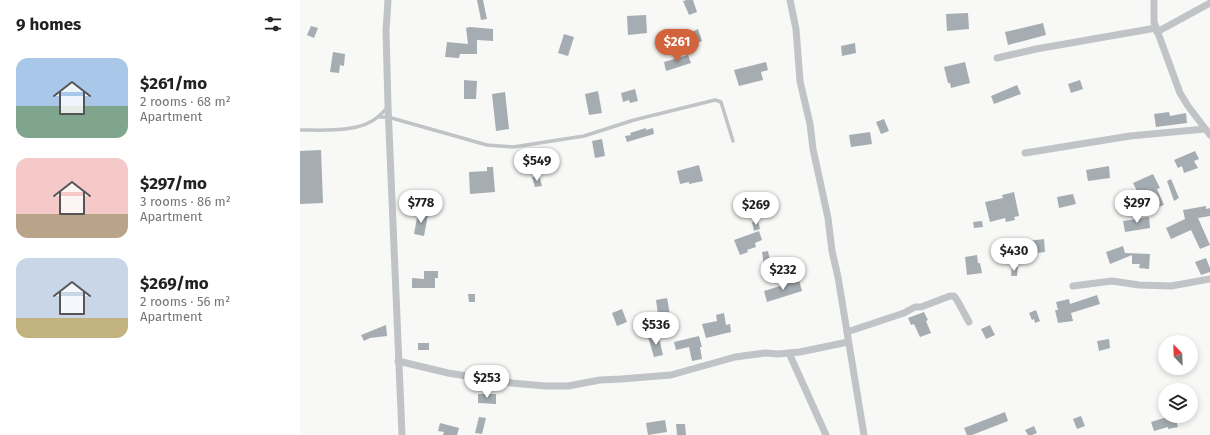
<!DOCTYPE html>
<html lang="en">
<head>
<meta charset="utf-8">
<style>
  :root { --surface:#fff; --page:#f6f6f6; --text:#222; --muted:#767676; --accent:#d3633b }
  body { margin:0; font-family:"Fira Sans",sans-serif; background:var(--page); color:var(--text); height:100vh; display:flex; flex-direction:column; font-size:15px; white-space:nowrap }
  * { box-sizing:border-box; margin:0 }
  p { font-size:13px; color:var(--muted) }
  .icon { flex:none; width:22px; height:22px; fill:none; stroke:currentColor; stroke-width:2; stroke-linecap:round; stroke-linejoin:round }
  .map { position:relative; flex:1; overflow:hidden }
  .drawer { display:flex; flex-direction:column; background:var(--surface); width:300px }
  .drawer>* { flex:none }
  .needle { width:26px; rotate:337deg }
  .fabs { position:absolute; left:858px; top:335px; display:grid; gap:8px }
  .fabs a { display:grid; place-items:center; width:40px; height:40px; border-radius:50%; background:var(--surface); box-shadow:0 2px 6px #0003; font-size:20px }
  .price { position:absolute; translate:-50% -34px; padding:0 9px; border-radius:14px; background:#fff; color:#222; font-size:13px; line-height:26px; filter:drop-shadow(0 1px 2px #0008) }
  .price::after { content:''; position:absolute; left:50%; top:24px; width:12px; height:9px; margin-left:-6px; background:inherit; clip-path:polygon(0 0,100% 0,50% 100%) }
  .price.on { background:var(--accent); color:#fff }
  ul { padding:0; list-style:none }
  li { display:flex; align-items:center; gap:12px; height:100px; padding:0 16px }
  li span { display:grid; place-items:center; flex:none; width:112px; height:80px; border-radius:12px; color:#555 }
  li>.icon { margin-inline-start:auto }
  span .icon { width:48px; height:48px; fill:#fffc; stroke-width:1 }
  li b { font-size:17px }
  h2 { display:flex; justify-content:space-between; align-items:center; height:48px; padding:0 16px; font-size:17px }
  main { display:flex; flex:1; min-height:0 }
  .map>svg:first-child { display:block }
  .building { fill:#a5adb2 }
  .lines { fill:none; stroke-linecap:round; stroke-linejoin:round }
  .lane { stroke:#c0c4c7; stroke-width:3.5 }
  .street { stroke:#c0c4c7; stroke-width:7 }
</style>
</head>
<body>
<main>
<section class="drawer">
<h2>9 homes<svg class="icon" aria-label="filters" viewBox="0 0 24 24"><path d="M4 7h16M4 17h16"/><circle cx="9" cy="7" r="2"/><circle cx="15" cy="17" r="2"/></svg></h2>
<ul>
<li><span style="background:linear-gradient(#a9c7e8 60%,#7fa58c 0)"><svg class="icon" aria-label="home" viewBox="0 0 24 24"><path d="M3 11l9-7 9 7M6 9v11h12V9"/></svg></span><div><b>$261/mo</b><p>2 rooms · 68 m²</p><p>Apartment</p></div></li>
<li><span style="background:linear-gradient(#f6c9c9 70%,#b9a48a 0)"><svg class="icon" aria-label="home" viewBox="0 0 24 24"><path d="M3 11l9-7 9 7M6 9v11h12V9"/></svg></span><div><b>$297/mo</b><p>3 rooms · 86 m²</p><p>Apartment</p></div></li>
<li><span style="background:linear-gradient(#c9d6e8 75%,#c2b280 0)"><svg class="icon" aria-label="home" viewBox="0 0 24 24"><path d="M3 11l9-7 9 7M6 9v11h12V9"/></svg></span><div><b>$269/mo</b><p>2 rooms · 56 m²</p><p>Apartment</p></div></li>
</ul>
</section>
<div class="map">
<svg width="910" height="435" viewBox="0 0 910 435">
  <rect width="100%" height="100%" fill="#f8f8f6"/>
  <g class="building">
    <polygon points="177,0 183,0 187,19 181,20"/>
    <polygon points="387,0 393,0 397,12 389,15 383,1"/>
    <polygon points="668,13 669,29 647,31 646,14"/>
    <polygon points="346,15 347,33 328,35 327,16"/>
    <polygon points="743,23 746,35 708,45 705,32"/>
    <polygon points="11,26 18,28 14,38 7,35"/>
    <polygon points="170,27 193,29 193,41 177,40 177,54 160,54 159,58 145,57 147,42 168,44 166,28"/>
    <polygon points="398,29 402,41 394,44 389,33"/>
    <polygon points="264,34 274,37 268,56 258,53"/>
    <polygon points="555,43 556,53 542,56 541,46"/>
    <polygon points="33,52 45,54 44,66 40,65 39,73 30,72"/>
    <polygon points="388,55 391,63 366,71 364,62"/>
    <polygon points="466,62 468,70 461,72 463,80 439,86 434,70"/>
    <polygon points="665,62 670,83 651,88 650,83 648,83 644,67"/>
    <polygon points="164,80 177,81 176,99 164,99"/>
    <polygon points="780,80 783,89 771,93 768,84"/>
    <polygon points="717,85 721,94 694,104 691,96"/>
    <polygon points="335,89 338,101 330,103 329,100 323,102 321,93"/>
    <polygon points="298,91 302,113 289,115 285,94"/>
    <polygon points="205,92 209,129 196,131 192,94"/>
    <polygon points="869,112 870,116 886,113 887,123 856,127 854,114"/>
    <polygon points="584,119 589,131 581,134 576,122"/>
    <polygon points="346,128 346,130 353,128 354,134 327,142 325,136 331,135 330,133"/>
    <polygon points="570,132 572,144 551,147 549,135"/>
    <polygon points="302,139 305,156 295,158 292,141"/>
    <polygon points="21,150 23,203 0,204 0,151"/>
    <polygon points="895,151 899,159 894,161 898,168 884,173 882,166 878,168 874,160"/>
    <polygon points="399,165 403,181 389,184 389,182 380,184 377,171"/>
    <polygon points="809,166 810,178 788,181 786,170"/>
    <polygon points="187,167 193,167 195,192 170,194 169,172 187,171"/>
    <polygon points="853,174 860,188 857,189 864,205 847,211 841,197 840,197 833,183"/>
    <polygon points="239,176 242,186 235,187 232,177"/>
    <polygon points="871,179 879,198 874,201 867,181"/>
    <polygon points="714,192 719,216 714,217 715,220 706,222 705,218 690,222 685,202 703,198 702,195"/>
    <polygon points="773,194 776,204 759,208 757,197"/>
    <polygon points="906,206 906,209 910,208 910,216 898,218 910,245 900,249 891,230 871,239 866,228 885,219 883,210"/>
    <polygon points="118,213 128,215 124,236 114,234"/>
    <polygon points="849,217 850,228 825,232 823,221"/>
    <polygon points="458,221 460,229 454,231 452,222"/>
    <polygon points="682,221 683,227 674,228 673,222"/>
    <polygon points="459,231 462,240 455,243 456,247 447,250 448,252 440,255 434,240"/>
    <polygon points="744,239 745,252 722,255 720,242"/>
    <polygon points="823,246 825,253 850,254 849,269 839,268 840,264 832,264 832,255 810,264 806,252"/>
    <polygon points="468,251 471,265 464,266 462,252"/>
    <polygon points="677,255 678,263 680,263 682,273 667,275 665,257"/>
    <polygon points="906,258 910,268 910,272 901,275 895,262"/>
    <polygon points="712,267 718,267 717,276 711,276"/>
    <polygon points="124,271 138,271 138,278 135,278 135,288 112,288 112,278 124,279"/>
    <polygon points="499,280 502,291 467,302 464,291"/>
    <polygon points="168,294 175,294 175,302 169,302"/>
    <polygon points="797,295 800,304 771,313 773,321 758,323 755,310 758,310 756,302 769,299 770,304"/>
    <polygon points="367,298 371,320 359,322 356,300"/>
    <polygon points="322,309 327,322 317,326 312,313"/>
    <polygon points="736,310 740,321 735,323 734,319 732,320 729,313"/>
    <polygon points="624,312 628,320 626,321 631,333 620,337 614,324 611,325 608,318"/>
    <polygon points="424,313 426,325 430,324 431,332 406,338 402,324 417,321 416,315"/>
    <polygon points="86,325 87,336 70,338 64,341 61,335"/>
    <polygon points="690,325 695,335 686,339 681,329"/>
    <polygon points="358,334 363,355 354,357 348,337"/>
    <polygon points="399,336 402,347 400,347 402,359 392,361 389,347 376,350 374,342"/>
    <polygon points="809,339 810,348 799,351 797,341"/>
    <rect x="118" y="343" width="11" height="7"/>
    <polygon points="178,394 196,394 196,404 178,403"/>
    <polygon points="705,412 708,421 672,435 667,435 664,428"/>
    <polygon points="781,416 785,426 777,429 773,419"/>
    <polygon points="870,416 875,416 878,427 868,429 868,427 854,431 851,422"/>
    <polygon points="179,417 186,418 182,434 175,433"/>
    <polygon points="365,420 367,432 348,435 346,423"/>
    <polygon points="140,423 159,428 157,435 143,435 144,432 138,431"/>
    <polygon points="376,424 385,424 386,435 377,435"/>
    <polygon points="734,426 737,433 732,435 728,435 725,430"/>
  </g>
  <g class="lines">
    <g class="lane">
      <polyline points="79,117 88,117 187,145 213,147 284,136 334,120 415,100 421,102 433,141"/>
      <path d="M0 130C24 130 61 133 79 116 82 113 85 110 88 107"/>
    </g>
    <g class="street">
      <polyline points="88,0 86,31 88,106 102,435"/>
      <polyline points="490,0 496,29 500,81 510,124 513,149 528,218 532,251 538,277 564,435"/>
      <polyline points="854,0 854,22 880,93 888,106 910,135"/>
      <polyline points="857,32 910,3"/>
      <polyline points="697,58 736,49 856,28"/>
      <polyline points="725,153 830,136 905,129"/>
      <polyline points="773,286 812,281 839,285 871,286 910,279"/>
      <polyline points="547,332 604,313 615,307 621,307 650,296 654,296 657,300 669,322"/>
      <polyline points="489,353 526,435"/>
      <polyline points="98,361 148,373 212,383 245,386 268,386 300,380 321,379 371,375 435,357 465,353 478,354 500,352 548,342"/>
    </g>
  </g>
</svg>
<div class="fabs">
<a><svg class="needle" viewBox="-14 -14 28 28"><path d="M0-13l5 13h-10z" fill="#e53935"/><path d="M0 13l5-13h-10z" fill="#767676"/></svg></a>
<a><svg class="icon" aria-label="layers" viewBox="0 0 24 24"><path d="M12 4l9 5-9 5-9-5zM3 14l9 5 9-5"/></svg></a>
</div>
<b class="price on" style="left:377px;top:63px">$261</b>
<b class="price" style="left:237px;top:182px">$549</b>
<b class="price" style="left:121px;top:224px">$778</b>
<b class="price" style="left:837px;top:224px">$297</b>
<b class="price" style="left:456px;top:226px">$269</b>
<b class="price" style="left:714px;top:272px">$430</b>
<b class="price" style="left:483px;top:291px">$232</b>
<b class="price" style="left:356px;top:346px">$536</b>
<b class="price" style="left:187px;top:399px">$253</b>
</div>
</main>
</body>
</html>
